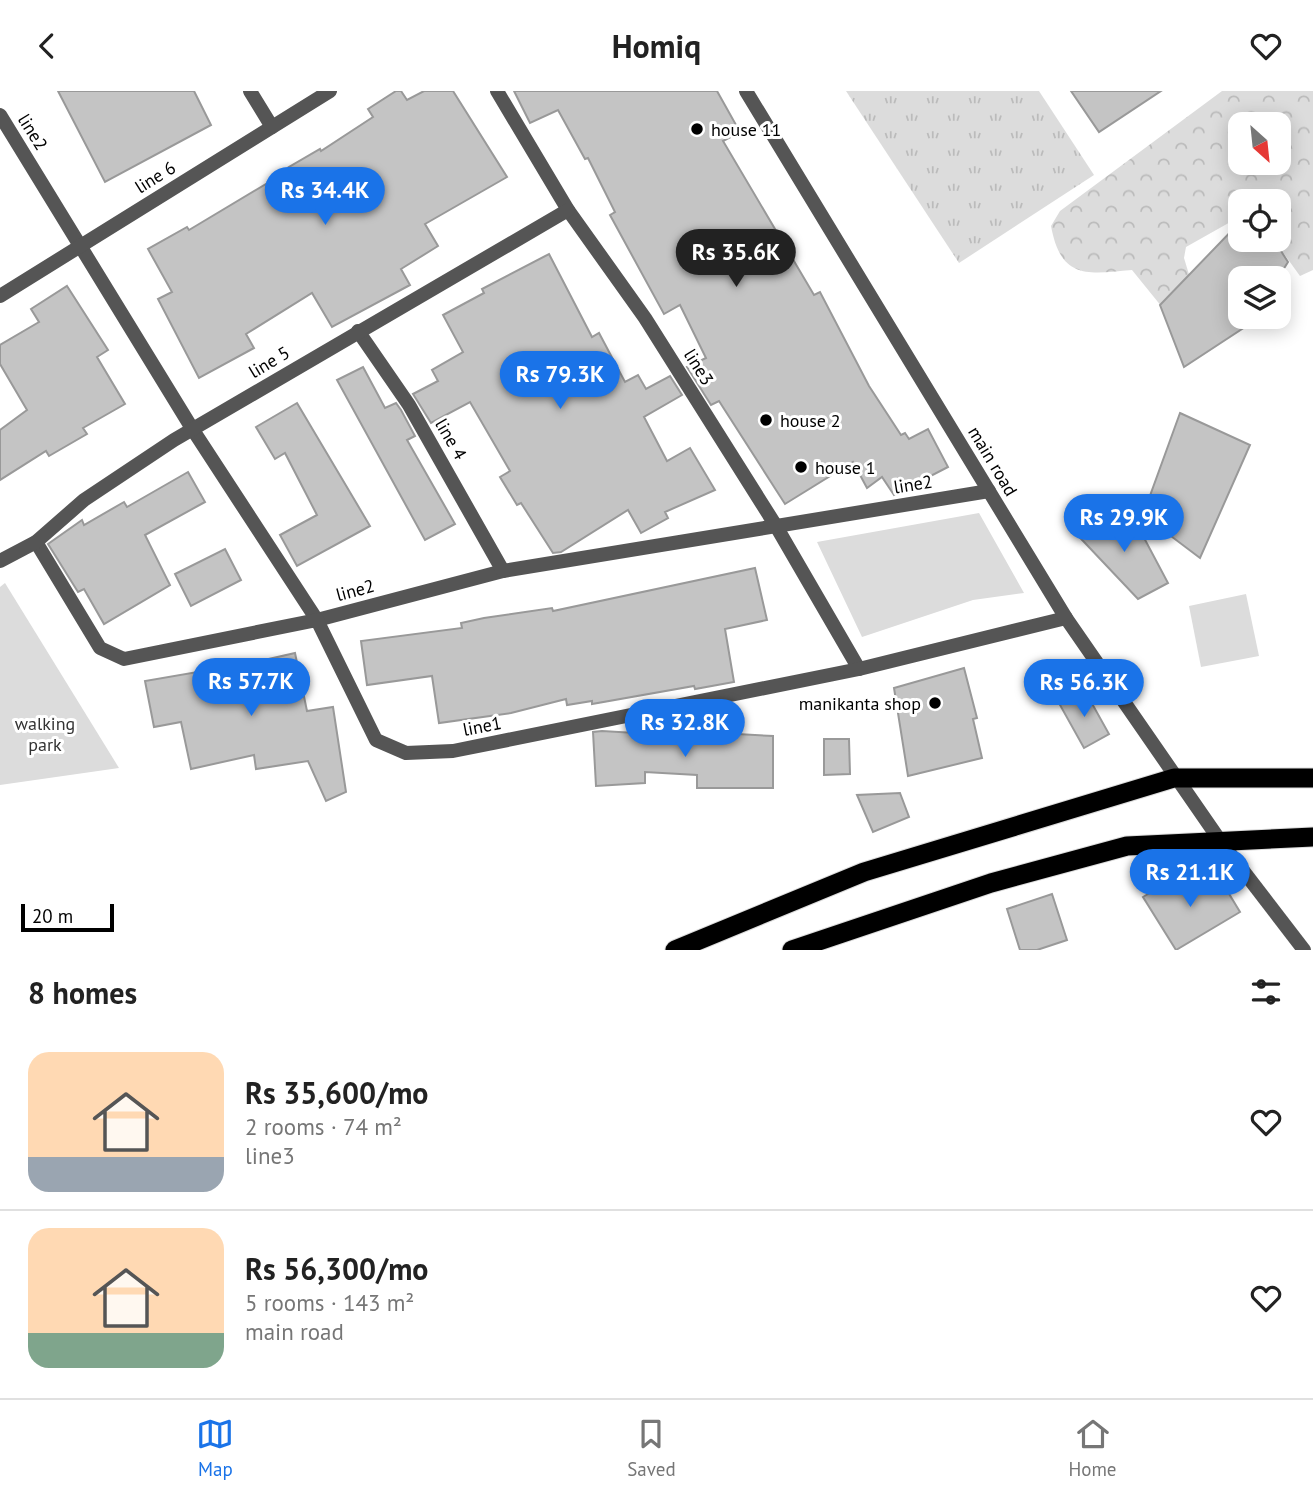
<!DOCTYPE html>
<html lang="en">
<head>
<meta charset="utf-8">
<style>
  :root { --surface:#fff; --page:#f6f6f6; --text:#222; --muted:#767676; --line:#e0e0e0; --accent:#1a73e8 }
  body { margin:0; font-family:"PT Sans",sans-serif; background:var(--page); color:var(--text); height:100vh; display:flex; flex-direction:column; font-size:26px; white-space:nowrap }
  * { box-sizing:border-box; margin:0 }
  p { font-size:23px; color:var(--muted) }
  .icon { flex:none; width:38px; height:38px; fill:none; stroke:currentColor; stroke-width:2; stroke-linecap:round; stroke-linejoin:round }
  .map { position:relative; height:859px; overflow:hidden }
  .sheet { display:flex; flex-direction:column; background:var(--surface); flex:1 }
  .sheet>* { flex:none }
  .needle { width:46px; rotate:153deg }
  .tools { position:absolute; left:1228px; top:21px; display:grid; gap:14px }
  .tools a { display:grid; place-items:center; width:63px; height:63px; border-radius:14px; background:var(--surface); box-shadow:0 4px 18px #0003; font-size:35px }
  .scale { position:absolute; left:21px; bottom:18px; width:93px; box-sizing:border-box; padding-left:7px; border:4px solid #000; border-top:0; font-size:19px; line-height:24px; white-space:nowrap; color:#000; -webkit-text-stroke:5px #fff; paint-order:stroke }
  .price { position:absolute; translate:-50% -60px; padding:0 16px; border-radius:24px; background:var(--accent); color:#fff; font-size:23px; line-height:46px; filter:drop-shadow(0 2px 4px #0008) }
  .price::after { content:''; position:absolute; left:50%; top:42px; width:21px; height:16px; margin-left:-10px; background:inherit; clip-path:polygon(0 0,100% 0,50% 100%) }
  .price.on { background:#222; color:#fff }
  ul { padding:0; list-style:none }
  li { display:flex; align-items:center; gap:21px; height:175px; padding:0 28px }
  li+li { border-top:2px solid var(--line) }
  li span { display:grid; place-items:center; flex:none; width:196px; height:140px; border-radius:21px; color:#555 }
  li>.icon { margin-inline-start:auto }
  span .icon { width:84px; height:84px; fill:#fffc; stroke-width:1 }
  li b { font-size:30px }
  h2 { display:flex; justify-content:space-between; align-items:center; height:84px; padding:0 28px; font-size:30px }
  header { display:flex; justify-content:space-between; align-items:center; height:91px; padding:0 28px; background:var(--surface); font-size:32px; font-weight:700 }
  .menu { display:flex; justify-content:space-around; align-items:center; height:98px; border-top:2px solid var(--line); background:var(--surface); font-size:19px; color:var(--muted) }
  .menu a { display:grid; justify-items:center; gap:4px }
  .menu .on { color:var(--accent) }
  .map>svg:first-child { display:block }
  .grass { fill:url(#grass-tufts) }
  .forest { fill:url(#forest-crowns); fill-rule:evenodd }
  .park { fill:#dcdcdc }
  .building { fill:#c4c4c4; stroke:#999; stroke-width:2 }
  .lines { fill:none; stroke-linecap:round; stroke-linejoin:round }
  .trunk-casing { stroke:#dbdbdb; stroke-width:21 }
  .minor { stroke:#555; stroke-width:14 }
  .tertiary { stroke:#555; stroke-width:14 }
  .trunk { stroke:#000; stroke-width:19 }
  .poi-dot { fill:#000; stroke:#fff; stroke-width:2.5 }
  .labels { text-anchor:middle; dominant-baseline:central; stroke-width:6; stroke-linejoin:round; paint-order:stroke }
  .poi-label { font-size:18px; fill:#000; stroke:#fff; text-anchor:start }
  .street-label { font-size:18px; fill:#000; stroke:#fff }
  .park-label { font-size:18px; fill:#333; stroke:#fff }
</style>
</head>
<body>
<header><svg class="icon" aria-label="back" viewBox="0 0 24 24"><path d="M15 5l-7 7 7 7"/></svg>Homiq<svg class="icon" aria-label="heart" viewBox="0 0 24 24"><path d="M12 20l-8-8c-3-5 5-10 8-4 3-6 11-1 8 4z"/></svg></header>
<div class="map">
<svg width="1313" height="859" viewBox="0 0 1313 859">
  <defs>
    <pattern id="grass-tufts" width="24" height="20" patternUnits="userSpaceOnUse" patternTransform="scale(1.75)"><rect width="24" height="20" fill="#dcdcdc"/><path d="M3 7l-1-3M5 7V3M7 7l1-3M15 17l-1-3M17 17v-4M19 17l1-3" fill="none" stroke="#bbb"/></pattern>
    <pattern id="forest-crowns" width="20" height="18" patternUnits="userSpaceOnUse" patternTransform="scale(1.75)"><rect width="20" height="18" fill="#dcdcdc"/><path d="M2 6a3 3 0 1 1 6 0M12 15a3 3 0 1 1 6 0" fill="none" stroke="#bbb"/></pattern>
  </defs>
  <rect width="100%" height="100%" fill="#fff"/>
  <polygon class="grass" points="846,0 1039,0 1094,84 959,172"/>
  <path class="forest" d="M1222 0H1313V179L1300 185 1274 149H1279V110H1241V125L1186 156 1184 167 1191 190 1166 221 1132 179C1087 183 1061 189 1051 135L1060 120ZM1241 33H1279V72H1241Z"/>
  <g class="park">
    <polygon points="979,422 1024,502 973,509 862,546 817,451"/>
    <polygon points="5,492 119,677 0,694 0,496"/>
    <polygon points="1246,503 1259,565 1201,576 1189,515"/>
  </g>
  <g class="building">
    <polygon points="58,0 194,0 211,34 105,91"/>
    <polygon points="396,0 401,0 407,9 424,0 453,0 507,86 425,133 438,155 401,178 410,194 332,236 312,202 246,243 254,257 199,287 158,208 172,201 148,158 187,136 189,139 291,78 289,76 320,58 321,60 373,26 368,18"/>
    <polygon points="514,0 717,0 740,41 723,50 814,204 820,201 869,295 901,344 905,342 909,348 928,338 948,376 894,404 882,386 867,397 853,371 785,413 719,310 711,314 687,276 706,267 680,214 664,223 610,124 615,121 588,67 585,68 558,19 530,32"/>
    <polygon points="1071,0 1161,0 1099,41"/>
    <polygon points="1241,130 1241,149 1274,149 1288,171 1278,187 1241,187 1241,226 1253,226 1248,234 1184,276 1160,214"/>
    <polygon points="549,163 592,246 599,242 625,291 638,284 646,298 670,285 682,304 644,326 667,370 690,357 715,399 665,421 668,427 641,442 628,419 561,461 553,462 521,412 517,414 500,386 510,380 470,311 431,332 413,303 438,290 432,279 463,261 443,224 484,202 482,198"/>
    <polygon points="67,195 108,259 97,266 125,313 83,337 87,343 49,365 46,360 0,389 0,339 27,319 0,273 0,254 39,231 31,218"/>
    <polygon points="363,276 385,317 396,312 401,319 415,345 407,349 455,433 425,449 337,289"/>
    <polygon points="297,312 370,435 297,475 280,444 317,424 285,362 275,368 256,336"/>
    <polygon points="1180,322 1250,354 1200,467 1143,424"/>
    <polygon points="188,381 205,411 145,444 170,494 104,533 84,498 78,501 48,453 82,429 84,434 124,411 127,416"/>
    <polygon points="1134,428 1168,492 1138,508 1068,434"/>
    <polygon points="225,458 241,489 191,515 175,483"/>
    <polygon points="755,477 767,529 725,538 734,591 695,598 694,595 592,613 592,610 567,614 566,608 511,622 439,632 432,585 367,594 361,550 462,537 461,532 484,527 552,517 553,520"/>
    <polygon points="295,562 307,620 333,616 346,701 326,710 308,670 256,678 254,664 191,678 181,631 154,636 145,590 221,577 220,573 247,569 247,573"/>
    <polygon points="964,577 977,627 973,628 982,667 908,685 894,597"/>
    <polygon points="1085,600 1109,643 1084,657 1060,614"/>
    <polygon points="602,640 703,646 702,641 773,645 773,697 697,697 697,684 645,681 645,692 596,695 593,641"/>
    <polygon points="824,648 849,648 850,683 824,684"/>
    <polygon points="900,702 909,726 873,741 857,704"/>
    <polygon points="1185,781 1197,802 1220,788 1240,821 1176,859 1143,806"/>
    <polygon points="1052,803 1067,849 1037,859 1020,859 1007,818"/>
  </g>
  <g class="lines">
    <defs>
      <g id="trunk">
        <polyline points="675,859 864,781 1174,687 1313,687"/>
        <polyline points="792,859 991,792 1127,755 1313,746"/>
      </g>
    </defs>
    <use href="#trunk" class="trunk-casing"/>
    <g class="minor">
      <polyline points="250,0 272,36"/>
      <polyline points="497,0 568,119 645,227 776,435 859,578"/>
      <polyline points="0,24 193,339 317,529 503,480 989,400"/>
      <polyline points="0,205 330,0"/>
      <polyline points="358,240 409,314 503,480"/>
      <polyline points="36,451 100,557 124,568 317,529 376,649 406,662 453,660 859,578 1066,527"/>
      <polyline points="0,470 36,451 84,409 174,349 568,119"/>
      <polyline points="1221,751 1304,859"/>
    </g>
    <polyline class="tertiary" points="746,0 1066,527 1221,751"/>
    <use href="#trunk" class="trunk"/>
  </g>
  <g class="poi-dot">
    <circle cx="697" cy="38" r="7"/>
    <circle cx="766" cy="329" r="7"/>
    <circle cx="801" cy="376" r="7"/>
    <circle cx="935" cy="612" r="7"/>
  </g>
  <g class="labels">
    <g class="poi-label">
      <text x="711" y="38">house 11</text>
      <text x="780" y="329">house 2</text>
      <text x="815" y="376">house 1</text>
      <text x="921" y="612" text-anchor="end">manikanta shop</text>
    </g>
    <g class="street-label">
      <text transform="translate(33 41) rotate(58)">line2</text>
      <text transform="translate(155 86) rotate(-32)">line 6</text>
      <text transform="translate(269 271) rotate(-31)">line 5</text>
      <text transform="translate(699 276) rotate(58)">line3</text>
      <text transform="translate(451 348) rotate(60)">line 4</text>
      <text transform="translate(993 370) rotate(59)">main road</text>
      <text transform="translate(913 393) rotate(-9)">line2</text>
      <text transform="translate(355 499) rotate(-15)">line2</text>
      <text transform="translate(482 635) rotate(-11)">line1</text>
    </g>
    <g class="park-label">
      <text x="45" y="632">walking<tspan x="45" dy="21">park</tspan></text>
    </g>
  </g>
</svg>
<div class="tools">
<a><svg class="needle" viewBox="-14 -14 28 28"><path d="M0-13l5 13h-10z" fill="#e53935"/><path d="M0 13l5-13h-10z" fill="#767676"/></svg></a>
<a><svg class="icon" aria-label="locate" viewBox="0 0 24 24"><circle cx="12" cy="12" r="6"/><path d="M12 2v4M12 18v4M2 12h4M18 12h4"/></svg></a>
<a><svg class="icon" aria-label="layers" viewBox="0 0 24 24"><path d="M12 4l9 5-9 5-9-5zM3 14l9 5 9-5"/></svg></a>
</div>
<div class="scale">20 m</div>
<b class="price" style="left:325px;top:136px">Rs 34.4K</b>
<b class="price on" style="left:736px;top:198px">Rs 35.6K</b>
<b class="price" style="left:560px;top:320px">Rs 79.3K</b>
<b class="price" style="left:1124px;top:463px">Rs 29.9K</b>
<b class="price" style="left:251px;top:627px">Rs 57.7K</b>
<b class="price" style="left:1084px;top:628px">Rs 56.3K</b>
<b class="price" style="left:685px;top:668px">Rs 32.8K</b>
<b class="price" style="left:1190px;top:818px">Rs 21.1K</b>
</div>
<section class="sheet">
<h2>8 homes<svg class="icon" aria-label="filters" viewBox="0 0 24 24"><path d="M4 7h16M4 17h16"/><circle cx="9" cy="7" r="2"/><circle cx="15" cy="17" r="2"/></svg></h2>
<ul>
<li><span style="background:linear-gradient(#ffd9b3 75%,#9aa5b1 0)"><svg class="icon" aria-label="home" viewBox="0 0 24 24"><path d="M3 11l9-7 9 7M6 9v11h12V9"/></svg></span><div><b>Rs 35,600/mo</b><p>2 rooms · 74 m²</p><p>line3</p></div><svg class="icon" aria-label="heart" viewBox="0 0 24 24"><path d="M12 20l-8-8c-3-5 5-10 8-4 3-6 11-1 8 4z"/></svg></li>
<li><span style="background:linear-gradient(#ffd9b3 75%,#7fa58c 0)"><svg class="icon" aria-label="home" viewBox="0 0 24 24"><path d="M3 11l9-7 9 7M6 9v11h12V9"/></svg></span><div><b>Rs 56,300/mo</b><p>5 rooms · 143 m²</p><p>main road</p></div><svg class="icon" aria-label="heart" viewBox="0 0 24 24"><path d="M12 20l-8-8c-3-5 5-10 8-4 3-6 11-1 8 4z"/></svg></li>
</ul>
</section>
<nav class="menu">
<a class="on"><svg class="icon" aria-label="map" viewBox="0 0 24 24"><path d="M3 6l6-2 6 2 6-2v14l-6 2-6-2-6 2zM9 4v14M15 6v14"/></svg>Map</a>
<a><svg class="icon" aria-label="saved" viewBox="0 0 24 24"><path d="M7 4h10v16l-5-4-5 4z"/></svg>Saved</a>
<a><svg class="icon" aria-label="home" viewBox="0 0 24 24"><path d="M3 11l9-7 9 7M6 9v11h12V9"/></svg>Home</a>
</nav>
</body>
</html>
